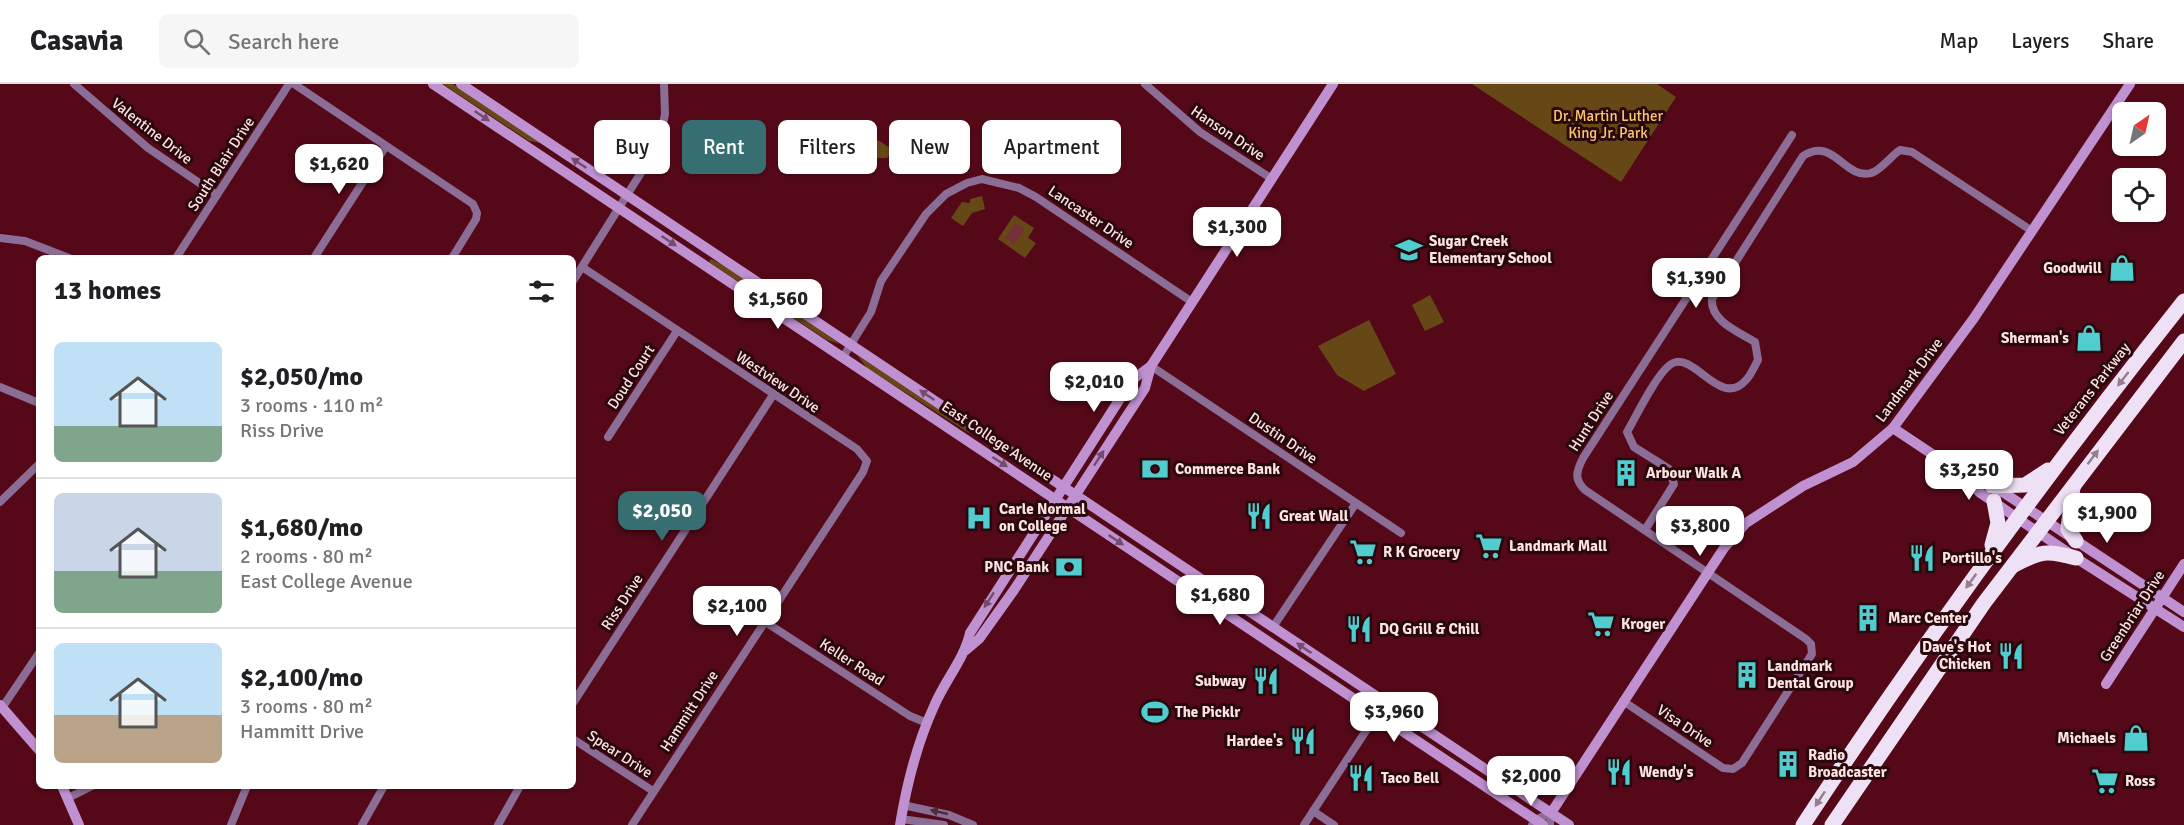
<!DOCTYPE html>
<html lang="en">
<head>
<meta charset="utf-8">
<style>
  :root { --surface:#fff; --page:#f6f6f6; --text:#202124; --muted:#757577; --line:#e0e0e0; --accent:#366e71 }
  body { margin:0; font-family:Signika,sans-serif; background:var(--page); color:var(--text); height:100vh; display:flex; flex-direction:column; font-size:22px; white-space:nowrap }
  * { box-sizing:border-box; margin:0 }
  p { font-size:20px; color:var(--muted) }
  .icon { flex:none; width:33px; height:33px; fill:none; stroke:currentColor; stroke-width:2; stroke-linecap:round; stroke-linejoin:round }
  .map { position:relative; flex:1; overflow:hidden }
  .side { position:absolute; left:36px; top:171px; width:540px; height:534px; display:flex; flex-direction:column; background:var(--surface); border-radius:9px; box-shadow:0 2px 4px #0004 }
  .side>* { flex:none }
  .hud { position:absolute; left:594px; top:36px; width:570px; height:54px; display:flex; gap:12px }
  .needle { width:39px; rotate:34deg }
  .buttons { position:absolute; left:2112px; top:18px; display:grid; gap:12px }
  .buttons a { display:grid; place-items:center; width:54px; height:54px; border-radius:9px; background:var(--surface); box-shadow:0 2px 4px #0004; font-size:30px }
  .price { position:absolute; translate:-50% -51px; padding:0 14px; border-radius:12px; background:#fff; color:#222; font-size:20px; line-height:39px; filter:drop-shadow(0 2px 3px #0008) }
  .price::after { content:''; position:absolute; left:50%; top:36px; width:18px; height:14px; margin-left:-9px; background:inherit; clip-path:polygon(0 0,100% 0,50% 100%) }
  .price.selected { background:var(--accent); color:#fff }
  ul { padding:0; list-style:none }
  li { display:flex; align-items:center; gap:18px; height:150px; padding:0 18px }
  li+li { border-top:2px solid var(--line) }
  li span { display:grid; place-items:center; flex:none; width:168px; height:120px; border-radius:9px; color:#555 }
  li>.icon { margin-inline-start:auto }
  span .icon { width:72px; height:72px; fill:#fffc; stroke-width:1 }
  li b { font-size:26px }
  h2 { display:flex; justify-content:space-between; align-items:center; height:72px; padding:0 18px; font-size:26px }
  .chip { padding:0 21px; border-radius:9px; background:var(--surface); box-shadow:0 2px 4px #0004; font-size:21px; line-height:54px }
  .chip.selected { background:var(--accent); color:#fff }
  header { display:flex; align-items:center; gap:36px; box-sizing:border-box; height:84px; padding:0 30px; background:var(--surface); border-bottom:2px solid var(--line) }
  header strong { font-size:28px }
  nav { display:flex; gap:33px; margin-inline-start:auto; font-size:21px }
  .search { width:420px; height:54px; background:var(--page); display:flex; align-items:center; gap:15px; box-sizing:border-box; padding:0 21px; border-radius:9px; color:var(--muted); font-size:22px }
  .map>svg:first-child { display:block }
  .green { fill:#664816 }
  .water { fill:#723136 }
  .lines { fill:none; stroke-linecap:round; stroke-linejoin:round }
  .street { stroke:#8b6d95; stroke-width:8 }
  .secondary { stroke:#c091d1; stroke-width:10 }
  .highway { stroke:#efe1f5; stroke-width:15 }
  .oneway { fill:#744c6e }
  .oneway2 { fill:#957f8c }
  .oneway3 { fill:#4b2b3c }
  .labels { text-anchor:middle; dominant-baseline:central; stroke-width:6; stroke-linejoin:round; paint-order:stroke }
  .park-label { font-size:15px; fill:#fec771; stroke:#28080c }
  .street-label { font-size:15px; fill:#fee2e2; stroke:#28080c }
  .poi-label { font-size:15px; font-weight:bold; fill:#fee2e2; stroke:#28080c; text-anchor:start }
</style>
</head>
<body>
<header>
<strong>Casavia</strong>
<div class="search"><svg class="icon" aria-label="search" viewBox="0 0 24 24"><circle cx="10" cy="10" r="6"/><path d="M15 15l6 6"/></svg>Search here</div>
<nav><a>Map</a><a>Layers</a><a>Share</a></nav>
</header>
<div class="map">
<svg width="2184" height="741" viewBox="0 0 2184 741">
  <rect width="100%" height="100%" fill="#550918"/>
  <g class="green">
    <polygon points="443,0 453,0 541,59 529,57"/>
    <polygon points="1472,0 1657,0 1676,13 1621,98"/>
    <polygon points="878,56 893,66 887,74 875,74 872,65"/>
    <polygon points="982,112 985,125 972,129 963,142 951,134 962,118 970,119 970,115"/>
    <polygon points="1014,131 1034,144 1028,154 1036,159 1025,174 998,155"/>
    <polygon points="711,175 729,184 840,260 827,256 709,178"/>
    <polygon points="1430,211 1444,238 1425,247 1412,221"/>
    <polygon points="1369,236 1396,290 1364,307 1337,291 1318,262"/>
    <polygon points="857,271 971,346 969,349 867,284"/>
  </g>
  <polygon class="water" points="1015,139 1025,145 1014,160 1005,154"/>
  <g class="lines">
    <g class="street">
      <polyline points="74,0 148,64 217,111"/>
      <polyline points="294,0 473,120 477,129 476,135 452,174"/>
      <polyline points="1145,0 1200,48 1272,95"/>
      <polyline points="0,154 25,157 69,174"/>
      <polyline points="176,174 289,0"/>
      <polyline points="314,174 386,62"/>
      <polyline points="582,183 857,365 867,377 863,388 632,741"/>
      <polyline points="573,197 659,60 665,30 664,0"/>
      <polyline points="843,273 871,228 881,197 926,130 946,110 967,99 982,95 1019,104 1036,113 1192,218"/>
      <polyline points="1151,282 1401,449"/>
      <polyline points="0,303 39,319"/>
      <polyline points="608,353 677,247"/>
      <polyline points="0,418 39,380"/>
      <path d="M1645 446 1674 400 1669 385 1634 363 1627 348C1636 333 1658 286 1673 279 1695 269 1721 325 1746 296 1751 291 1754 283 1758 276L1755 258C1739 248 1710 237 1712 215L1803 72C1834 52 1844 96 1871 89 1880 87 1891 72 1900 66L1912 68 2032 147"/>
      <polyline points="764,537 910,632 927,639"/>
      <polyline points="1273,543 1356,419"/>
      <path d="M1623 617 1723 684 1733 685 1742 679 1812 570 1811 560 1806 555 1585 406C1574 395 1576 388 1583 374L1792 51"/>
      <polyline points="573,619 773,311"/>
      <polyline points="2,624 39,569"/>
      <polyline points="573,655 653,707"/>
      <polyline points="68,714 92,702"/>
      <polyline points="903,721 949,731 973,741"/>
      <polyline points="1313,727 1334,741"/>
      <polyline points="901,735 944,741"/>
      <polyline points="231,741 247,702"/>
      <polyline points="362,741 384,702"/>
      <polyline points="498,741 520,702"/>
      <polyline points="1304,741 1377,630"/>
      <polyline points="1532,741 1535,736 1551,729 1550,741"/>
    </g>
    <g class="secondary">
      <polyline points="433,0 1543,741"/>
      <polyline points="461,0 1569,741"/>
      <polyline points="1893,344 1965,392 1979,408 2076,474 2184,543"/>
      <polyline points="1965,392 1986,397 2184,528"/>
      <polyline points="966,566 979,555 1014,506 1145,304 1151,282 1333,0"/>
      <polyline points="2106,600 2184,480"/>
      <polyline points="0,621 39,666"/>
      <polyline points="62,702 79,741"/>
      <polyline points="1551,729 1724,464 1746,439 1803,402 1853,378 1893,344 1974,234 2130,0"/>
      <path d="M900 741C907 698 917 659 935 620 946 595 964 575 970 549L1132 296 1151 282"/>
    </g>
    <g class="highway">
      <polyline points="1992,402 2025,401 2048,386"/>
      <polyline points="2073,403 2068,445 2076,457"/>
      <polyline points="1992,461 1998,439 1994,417"/>
      <path d="M2014 481C2041 467 2046 466 2076 474"/>
      <path d="M1803 741C1922 560 2050 386 2184 217"/>
      <polyline points="1832,741 1984,519 2184,257"/>
    </g>
  </g>
  <defs><path id="oneway-solid" d="M-6-.8H1V-3.2L6.5 0L1 3.2V.8H-6Z" transform="scale(1.5)"/></defs>
  <g class="oneway">
    <use href="#oneway-solid" transform="translate(482 32) rotate(34)"/>
    <use href="#oneway-solid" transform="translate(579 79) rotate(-146)"/>
    <use href="#oneway-solid" transform="translate(669 157) rotate(34)"/>
    <use href="#oneway-solid" transform="translate(927 311) rotate(-146)"/>
    <use href="#oneway-solid" transform="translate(1099 374) rotate(-57)"/>
    <use href="#oneway-solid" transform="translate(1000 378) rotate(33)"/>
    <use href="#oneway-solid" transform="translate(1116 456) rotate(34)"/>
    <use href="#oneway-solid" transform="translate(989 516) rotate(123)"/>
    <use href="#oneway-solid" transform="translate(1304 564) rotate(-146)"/>
  </g>
  <g class="oneway2">
    <use href="#oneway-solid" transform="translate(2123 295) rotate(128)"/>
    <use href="#oneway-solid" transform="translate(2093 373) rotate(-53)"/>
    <use href="#oneway-solid" transform="translate(1971 497) rotate(126)"/>
    <use href="#oneway-solid" transform="translate(1820 715) rotate(123)"/>
  </g>
  <use class="oneway3" href="#oneway-solid" transform="translate(939 728) rotate(-167)"/>
  <defs>
    <symbol id="school-bare" viewBox="-9 -9 18 18"><path d="M0-5L7-2L0 1L-7-2ZM-4 1L0 2.5L4 1V4Q0 6-4 4Z" fill="#52cdcf" stroke="#28080c" stroke-width="2.5" paint-order="stroke"/></symbol>
    <symbol id="shop-bare" viewBox="-9 -9 18 18"><path d="M-5-2.5h2.3a2.7 3.5 0 0 1 5.4 0H5L5.5 6h-11ZM-1.5-2.5h3a1.5 2.3 0 0 0-3 0Z" fill="#52cdcf" stroke="#28080c" stroke-width="2.5" paint-order="stroke"/></symbol>
    <symbol id="bank-bare" viewBox="-9 -9 18 18"><path d="M-6-4H6V4H-6ZM0-2.3a2.3 2.3 0 1 0 0 4.6a2.3 2.3 0 1 0 0-4.6Z" fill="#52cdcf" stroke="#28080c" stroke-width="2.5" paint-order="stroke"/></symbol>
    <symbol id="building-bare" viewBox="-9 -9 18 18"><path d="M-4-6H4V6H1V3H-1V6H-4ZM-2.5-4.3h1.7v1.8h-1.7ZM.8-4.3h1.7v1.8H.8ZM-2.5-1h1.7V.8h-1.7ZM.8-1h1.7V.8H.8Z" fill="#52cdcf" stroke="#28080c" stroke-width="2.5" paint-order="stroke"/></symbol>
    <symbol id="restaurant-bare" viewBox="-9 -9 18 18"><path d="M-5-6h1v4h1v-4h1v4h1v-4h1v5L-1.5 .5V6h-2V.5L-5-1ZM5-6V6H3V1.5H1.5Q1.5-4 5-6Z" fill="#52cdcf" stroke="#28080c" stroke-width="2.5" paint-order="stroke"/></symbol>
    <symbol id="hospital-bare" viewBox="-9 -9 18 18"><path d="M-5-5h3v3.5h4V-5h3V5h-3V1.5h-4V5h-3Z" fill="#52cdcf" stroke="#28080c" stroke-width="2.5" paint-order="stroke"/></symbol>
    <symbol id="supermarket-bare" viewBox="-9 -9 18 18"><path d="M-6-5.5h2.5l.6 2H6L4.5 2H-2.5L-4.4-4H-6ZM-1.5 3.2a1.3 1.3 0 1 0 .1 0ZM3 3.2a1.3 1.3 0 1 0 .1 0Z" fill="#52cdcf" stroke="#28080c" stroke-width="2.5" paint-order="stroke"/></symbol>
    <symbol id="stadium-bare" viewBox="-9 -9 18 18"><path d="M0-5a6.5 5 0 1 0 0 10a6.5 5 0 1 0 0-10ZM-3.5-1.8h7v3.6h-7Z" fill="#52cdcf" stroke="#28080c" stroke-width="2.5" paint-order="stroke"/></symbol>
  </defs>
  <g fill-rule="evenodd">
    <use href="#school-bare" x="1390" y="147" width="38" height="38"/>
    <use href="#shop-bare" x="2103" y="165" width="38" height="38"/>
    <use href="#shop-bare" x="2070" y="235" width="38" height="38"/>
    <use href="#bank-bare" x="1136" y="366" width="38" height="38"/>
    <use href="#building-bare" x="1607" y="370" width="38" height="38"/>
    <use href="#restaurant-bare" x="1240" y="413" width="38" height="38"/>
    <use href="#hospital-bare" x="960" y="415" width="38" height="38"/>
    <use href="#supermarket-bare" x="1470" y="443" width="38" height="38"/>
    <use href="#supermarket-bare" x="1344" y="449" width="38" height="38"/>
    <use href="#restaurant-bare" x="1903" y="455" width="38" height="38"/>
    <use href="#bank-bare" x="1050" y="464" width="38" height="38"/>
    <use href="#building-bare" x="1849" y="515" width="38" height="38"/>
    <use href="#supermarket-bare" x="1582" y="521" width="38" height="38"/>
    <use href="#restaurant-bare" x="1340" y="526" width="38" height="38"/>
    <use href="#restaurant-bare" x="1992" y="553" width="38" height="38"/>
    <use href="#building-bare" x="1728" y="572" width="38" height="38"/>
    <use href="#restaurant-bare" x="1247" y="578" width="38" height="38"/>
    <use href="#stadium-bare" x="1136" y="609" width="38" height="38"/>
    <use href="#shop-bare" x="2117" y="635" width="38" height="38"/>
    <use href="#restaurant-bare" x="1284" y="638" width="38" height="38"/>
    <use href="#building-bare" x="1769" y="661" width="38" height="38"/>
    <use href="#restaurant-bare" x="1600" y="669" width="38" height="38"/>
    <use href="#restaurant-bare" x="1342" y="675" width="38" height="38"/>
    <use href="#supermarket-bare" x="2086" y="678" width="38" height="38"/>
  </g>
  <g class="labels">
    <g class="park-label">
      <text x="1608" y="32">Dr. Martin Luther<tspan x="1608" dy="17">King Jr. Park</tspan></text>
    </g>
    <g class="street-label">
      <text transform="translate(152 47) rotate(38)">Valentine Drive</text>
      <text transform="translate(1228 49) rotate(34)">Hanson Drive</text>
      <text transform="translate(221 80) rotate(-57)">South Blair Drive</text>
      <text transform="translate(1091 133) rotate(34)">Lancaster Drive</text>
      <text transform="translate(631 293) rotate(-57)">Doud Court</text>
      <text transform="translate(1909 296) rotate(-53)">Landmark Drive</text>
      <text transform="translate(778 298) rotate(34)">Westview Drive</text>
      <text transform="translate(2092 305) rotate(-52)">Veterans Parkway</text>
      <text transform="translate(1591 337) rotate(-57)">Hunt Drive</text>
      <text transform="translate(1283 354) rotate(34)">Dustin Drive</text>
      <text transform="translate(997 357) rotate(34)">East College Avenue</text>
      <text transform="translate(622 518) rotate(-57)">Riss Drive</text>
      <text transform="translate(2132 532) rotate(-57)">Greenbriar Drive</text>
      <text transform="translate(852 578) rotate(33)">Keller Road</text>
      <text transform="translate(689 627) rotate(-57)">Hammitt Drive</text>
      <text transform="translate(1685 642) rotate(34)">Visa Drive</text>
      <text transform="translate(620 670) rotate(33)">Spear Drive</text>
    </g>
    <g class="poi-label">
      <text x="1429" y="157">Sugar Creek<tspan x="1429" dy="17">Elementary School</tspan></text>
      <text x="2102" y="184" text-anchor="end">Goodwill</text>
      <text x="2069" y="254" text-anchor="end">Sherman's</text>
      <text x="1175" y="385">Commerce Bank</text>
      <text x="1646" y="389">Arbour Walk A</text>
      <text x="999" y="425">Carle Normal<tspan x="999" dy="17">on College</tspan></text>
      <text x="1279" y="432">Great Wall</text>
      <text x="1509" y="462">Landmark Mall</text>
      <text x="1383" y="468">R K Grocery</text>
      <text x="1942" y="474">Portillo's</text>
      <text x="1049" y="483" text-anchor="end">PNC Bank</text>
      <text x="1888" y="534">Marc Center</text>
      <text x="1621" y="540">Kroger</text>
      <text x="1379" y="545">DQ Grill &amp; Chill</text>
      <text x="1991" y="563" text-anchor="end">Dave's Hot<tspan x="1991" dy="17">Chicken</tspan></text>
      <text x="1767" y="582">Landmark<tspan x="1767" dy="17">Dental Group</tspan></text>
      <text x="1246" y="597" text-anchor="end">Subway</text>
      <text x="1175" y="628">The Picklr</text>
      <text x="2116" y="654" text-anchor="end">Michaels</text>
      <text x="1283" y="657" text-anchor="end">Hardee's</text>
      <text x="1808" y="671">Radio<tspan x="1808" dy="17">Broadcaster</tspan></text>
      <text x="1639" y="688">Wendy's</text>
      <text x="1381" y="694">Taco Bell</text>
      <text x="2125" y="697">Ross</text>
    </g>
  </g>
</svg>
<div class="buttons">
<a><svg class="needle" viewBox="-14 -14 28 28"><path d="M0-13l5 13h-10z" fill="#e53935"/><path d="M0 13l5-13h-10z" fill="#757577"/></svg></a>
<a><svg class="icon" aria-label="locate" viewBox="0 0 24 24"><circle cx="12" cy="12" r="6"/><path d="M12 2v4M12 18v4M2 12h4M18 12h4"/></svg></a>
</div>
<b class="price" style="left:339px;top:111px">$1,620</b>
<b class="price" style="left:1237px;top:174px">$1,300</b>
<b class="price" style="left:1696px;top:225px">$1,390</b>
<b class="price" style="left:778px;top:246px">$1,560</b>
<b class="price" style="left:1094px;top:329px">$2,010</b>
<b class="price" style="left:1969px;top:417px">$3,250</b>
<b class="price selected" style="left:662px;top:458px">$2,050</b>
<b class="price" style="left:2107px;top:460px">$1,900</b>
<b class="price" style="left:1700px;top:473px">$3,800</b>
<b class="price" style="left:1220px;top:542px">$1,680</b>
<b class="price" style="left:737px;top:553px">$2,100</b>
<b class="price" style="left:1394px;top:659px">$3,960</b>
<b class="price" style="left:1531px;top:723px">$2,000</b>
<div class="hud">
<a class="chip">Buy</a>
<a class="chip selected">Rent</a>
<a class="chip">Filters</a>
<a class="chip">New</a>
<a class="chip">Apartment</a>
</div>
<section class="side">
<h2>13 homes<svg class="icon" aria-label="filters" viewBox="0 0 24 24"><path d="M4 7h16M4 17h16"/><circle cx="9" cy="7" r="2"/><circle cx="15" cy="17" r="2"/></svg></h2>
<ul>
<li><span style="background:linear-gradient(#bfe0f5 70%,#7fa58c 0)"><svg class="icon" aria-label="home" viewBox="0 0 24 24"><path d="M3 11l9-7 9 7M6 9v11h12V9"/></svg></span><div><b>$2,050/mo</b><p>3 rooms · 110 m²</p><p>Riss Drive</p></div></li>
<li><span style="background:linear-gradient(#c9d6e8 65%,#7fa58c 0)"><svg class="icon" aria-label="home" viewBox="0 0 24 24"><path d="M3 11l9-7 9 7M6 9v11h12V9"/></svg></span><div><b>$1,680/mo</b><p>2 rooms · 80 m²</p><p>East College Avenue</p></div></li>
<li><span style="background:linear-gradient(#bfe0f5 60%,#b9a48a 0)"><svg class="icon" aria-label="home" viewBox="0 0 24 24"><path d="M3 11l9-7 9 7M6 9v11h12V9"/></svg></span><div><b>$2,100/mo</b><p>3 rooms · 80 m²</p><p>Hammitt Drive</p></div></li>
</ul>
</section>
</div>
</body>
</html>
